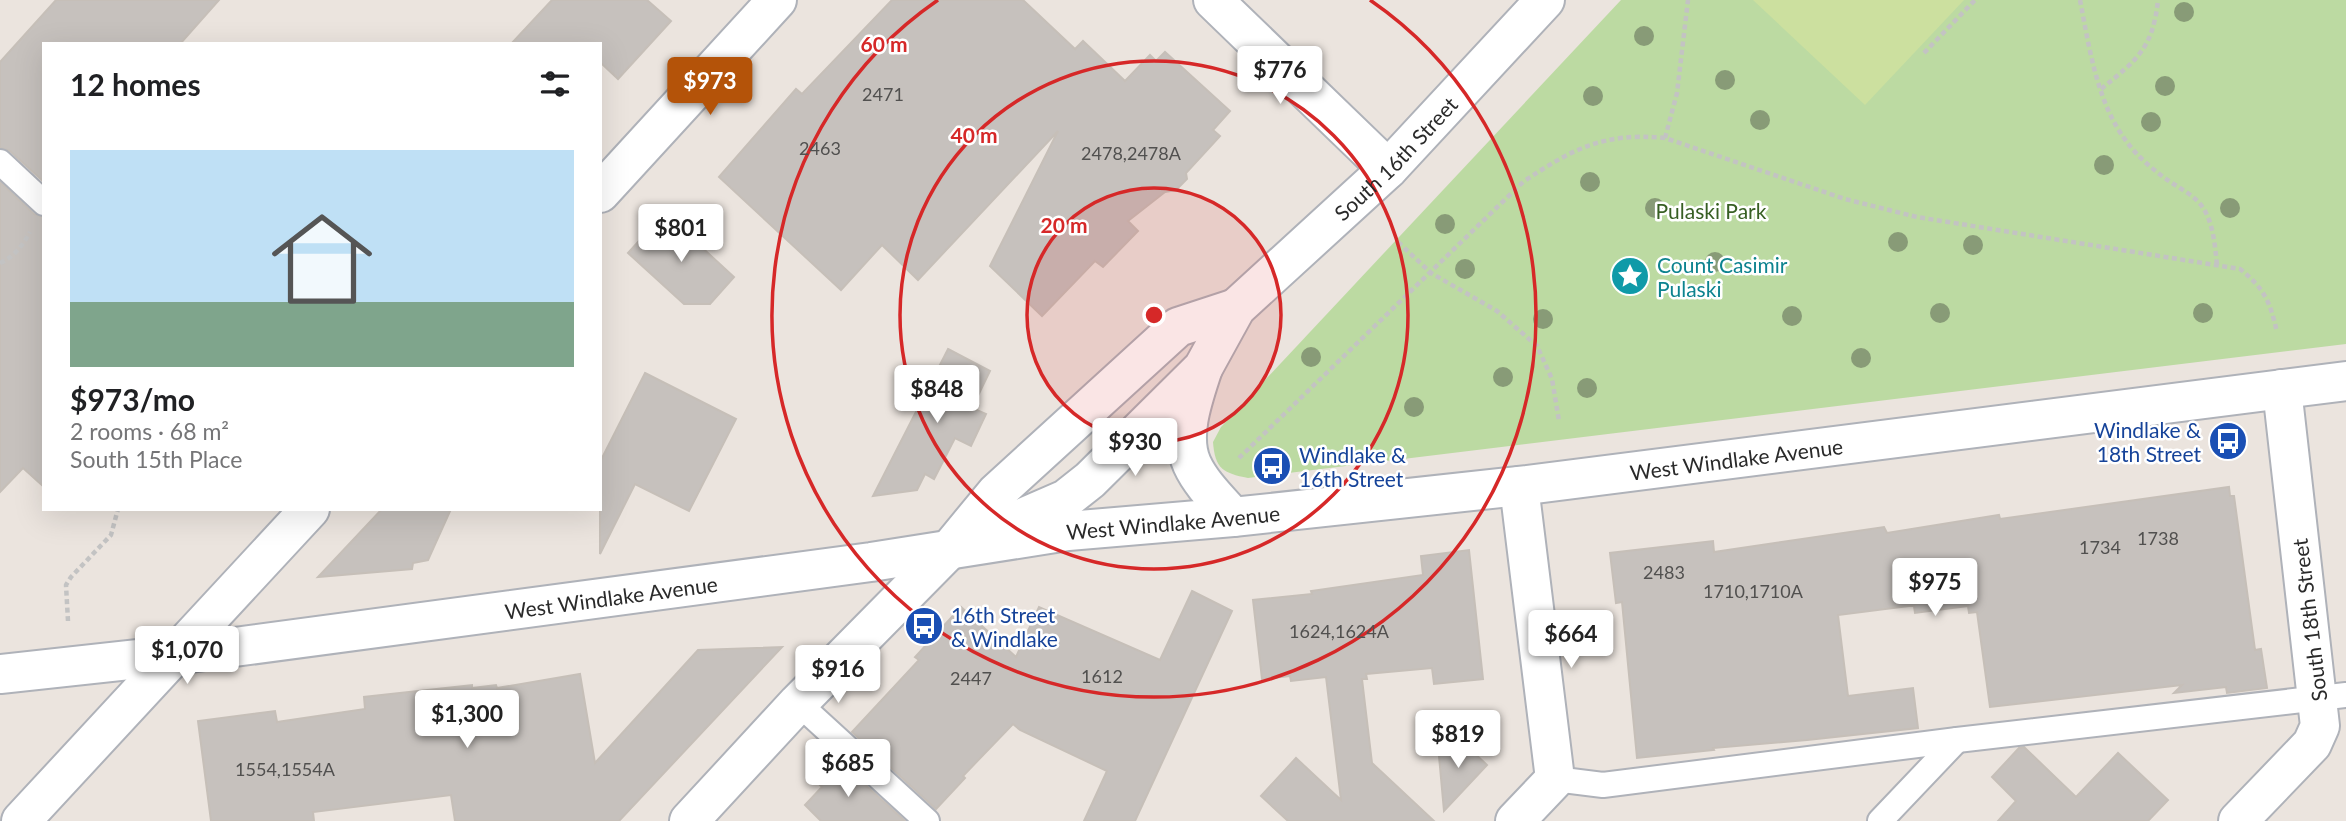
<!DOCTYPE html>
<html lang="en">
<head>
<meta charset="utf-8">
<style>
  :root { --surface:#fff; --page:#f2f2f2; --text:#202124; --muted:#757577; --line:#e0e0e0; --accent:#b45309 }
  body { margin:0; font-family:Lato,sans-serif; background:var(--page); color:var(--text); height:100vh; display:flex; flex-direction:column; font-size:26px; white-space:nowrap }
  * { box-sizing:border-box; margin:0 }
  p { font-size:23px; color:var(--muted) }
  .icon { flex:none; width:38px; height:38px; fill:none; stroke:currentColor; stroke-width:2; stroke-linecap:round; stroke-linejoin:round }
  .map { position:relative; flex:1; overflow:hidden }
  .drawer { position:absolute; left:42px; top:42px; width:560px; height:469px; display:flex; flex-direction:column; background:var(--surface); border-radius:0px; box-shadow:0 7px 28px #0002 }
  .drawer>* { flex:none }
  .price { position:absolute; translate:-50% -60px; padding:0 16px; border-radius:7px; background:#fff; color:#222; font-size:23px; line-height:46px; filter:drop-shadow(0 2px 4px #0008) }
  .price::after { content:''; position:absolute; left:50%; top:42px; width:21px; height:16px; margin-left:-10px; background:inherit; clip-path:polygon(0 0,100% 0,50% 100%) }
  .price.selected { background:var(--accent); color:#fff }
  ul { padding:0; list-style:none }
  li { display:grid; align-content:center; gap:14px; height:371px; padding:0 28px }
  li+li { border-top:2px solid var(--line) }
  li span { display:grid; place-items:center; height:217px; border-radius:0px; color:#555 }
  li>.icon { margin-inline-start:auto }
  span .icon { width:126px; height:126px; fill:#fffc; stroke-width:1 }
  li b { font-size:30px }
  h2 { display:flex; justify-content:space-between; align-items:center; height:84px; padding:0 28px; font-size:30px }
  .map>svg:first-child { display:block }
  .green { fill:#bcdaa2 }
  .pitch { fill:#cce09f }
  .building { fill:#c6c1bd; stroke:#c6bfb8; stroke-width:2 }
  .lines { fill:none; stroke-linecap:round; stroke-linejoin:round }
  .lane-casing { stroke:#afb2b9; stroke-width:28 }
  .street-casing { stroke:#afb2b9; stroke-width:42 }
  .secondary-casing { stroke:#afb2b9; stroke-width:42 }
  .path { stroke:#c3c3c3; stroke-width:4.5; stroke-dasharray:5 3.5; stroke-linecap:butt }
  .lane { stroke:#fff; stroke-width:24 }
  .street { stroke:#fff; stroke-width:38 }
  .secondary { stroke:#fff; stroke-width:38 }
  .tree { fill:#889b77 }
  .ring { fill:none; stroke:#d62828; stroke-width:3.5 }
  .labels { text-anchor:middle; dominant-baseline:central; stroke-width:5; stroke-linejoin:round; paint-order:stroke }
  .number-label { font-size:18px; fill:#51504f }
  .street-label { font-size:21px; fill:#2a2a2a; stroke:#fff }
  .park-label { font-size:21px; fill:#375f23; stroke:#fff }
  .culture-label { font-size:21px; fill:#0d838f; stroke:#fff; text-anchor:start }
  .transit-label { font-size:21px; fill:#164399; stroke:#fff; text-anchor:start }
  .centre { fill:#d62828; stroke:#fff; stroke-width:3.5 }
  .ring-label { font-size:21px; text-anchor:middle; font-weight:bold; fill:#d62828; stroke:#fff; stroke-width:5; stroke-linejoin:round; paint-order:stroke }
</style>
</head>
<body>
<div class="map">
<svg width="2346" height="821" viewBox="0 0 2346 821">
  <rect width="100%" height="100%" fill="#ebe4de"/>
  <path class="green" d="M1621 0H2346V344L1248 478C1223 473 1215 469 1213 442L1221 427Z"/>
  <polygon class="pitch" points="1753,0 1964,0 1865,105"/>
  <g class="building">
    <polygon points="56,0 219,0 180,44 44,44 44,182 10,151 0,148 0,62"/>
    <polygon points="552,0 647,0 671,21 618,79 600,62 600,44 511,44"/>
    <polygon points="892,0 1023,0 1075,49 1083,41 1125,81 1150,55 1156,61 1165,52 1230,111 1213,130 1220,136 1186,173 1187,179 1176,190 1165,192 1128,221 1138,231 1103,267 1095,261 1042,316 990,266 1058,131 918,280 882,245 841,290 719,177 796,89 802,94"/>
    <polygon points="0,182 34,214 44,217 44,487 23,468 0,492"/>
    <polygon points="661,217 668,224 672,220 734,277 710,304 684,304 628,253"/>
    <polygon points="948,349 990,371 972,408 986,414 971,446 955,438 934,479 925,474 917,490 873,496"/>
    <polygon points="645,373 736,419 689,511 635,484 600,554 600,462"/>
    <polygon points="2229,487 2230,496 2234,496 2255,650 2261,649 2267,688 2227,693 2226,687 2174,693 2182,685 1990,707 1977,612 1969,613 1968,606 1915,613 1914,606 1909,606 1838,615 1848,696 1913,688 1918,728 1807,740 1713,748 1714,750 1637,758 1622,602 1616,603 1610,553 1713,541 1714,552 1884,527 1887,533 1999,515 2000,519"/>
    <polygon points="382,509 451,509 428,560 413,563 412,569 318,577"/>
    <polygon points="1469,550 1483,679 1434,684 1432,668 1366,674 1367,679 1362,679 1372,763 1434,821 1288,821 1261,796 1296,758 1341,800 1326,677 1291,681 1290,676 1262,679 1253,600 1312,594 1311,591 1423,575 1421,556"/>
    <polygon points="1192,591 1232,611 1135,821 1084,821 1107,771 1020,730 1013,724 963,776 965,778 936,809 852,732 919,660 915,657 961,607 1016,657 1039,607 1160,660"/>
    <polygon points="782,647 619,821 455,821 451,795 313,812 314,821 211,821 198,721 275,711 277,722 365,709 364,697 472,685 472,688 496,685 497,688 580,674 595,763 698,650"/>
    <polygon points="1457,737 1487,765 1444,811 1439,756"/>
    <polygon points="2024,747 2076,797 2118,753 2168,800 2148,821 1998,821 2016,801 1992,777 2019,748"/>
    <polygon points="838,760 905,821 821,821 805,805 822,787 817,782"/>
  </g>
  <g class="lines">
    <defs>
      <g id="lane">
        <polyline points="0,162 44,203"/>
        <polyline points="798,703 927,821"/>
        <polyline points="1555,779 1603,785 1957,740 2346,695"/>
        <polyline points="1880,821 1957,740"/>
      </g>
      <g id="street">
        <polyline points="1213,0 1388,169"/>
        <polyline points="600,193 777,0"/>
        <polyline points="21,821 310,509"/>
        <polyline points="1515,821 1555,779 1519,486"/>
        <polyline points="2238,821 2312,744 2320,726 2282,389"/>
      </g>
      <g id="secondary">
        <path d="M1203 368C1194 396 1179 435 1192 464 1201 484 1219 501 1233 517"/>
        <path id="s1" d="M999 528 1066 499 1090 480 1203 368 1236 308 1388 169 1545 0"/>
        <path id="s2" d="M0 674 175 655 871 562 1068 531 1233 517 1519 486 2346 381"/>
        <polyline points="689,821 798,703 949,550 996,493 1178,327 1236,308"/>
      </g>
    </defs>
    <use href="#lane" class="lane-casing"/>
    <use href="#street" class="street-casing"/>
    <use href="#secondary" class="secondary-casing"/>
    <g class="path">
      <path d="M2080 0C2089 46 2097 104 2127 142 2137 156 2151 168 2166 179 2180 189 2198 196 2206 213 2214 229 2215 247 2217 265"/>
      <polyline points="1924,53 1975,0"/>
      <path d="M2101 89C2137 60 2153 48 2158 0"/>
      <polyline points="1665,138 1677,93 1688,0"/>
      <polyline points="1398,242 1431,273 1497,311 1537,346 1552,379 1559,421"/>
      <path d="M0 263C14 257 23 245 30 232"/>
      <path d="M1239 458 1523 182C1572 149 1604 132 1665 138L1845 199 1917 217 2240 269C2265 289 2270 302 2277 332"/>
      <polyline points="68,621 66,585 71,577 111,535 118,509"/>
    </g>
    <use href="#lane" class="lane"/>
    <use href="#street" class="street"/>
    <use href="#secondary" class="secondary"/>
  </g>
  <g class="tree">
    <circle cx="2184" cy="12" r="10"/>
    <circle cx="1644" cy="36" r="10"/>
    <circle cx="1725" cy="80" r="10"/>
    <circle cx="2165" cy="86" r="10"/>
    <circle cx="1593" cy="96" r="10"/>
    <circle cx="1760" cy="120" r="10"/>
    <circle cx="2151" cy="122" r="10"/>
    <circle cx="2104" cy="165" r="10"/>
    <circle cx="1590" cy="182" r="10"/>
    <circle cx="1655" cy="208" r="10"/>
    <circle cx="2230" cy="208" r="10"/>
    <circle cx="1445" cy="224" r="10"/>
    <circle cx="1898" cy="242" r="10"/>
    <circle cx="1973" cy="245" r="10"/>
    <circle cx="1715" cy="262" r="10"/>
    <circle cx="1465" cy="269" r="10"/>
    <circle cx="1940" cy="313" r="10"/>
    <circle cx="2203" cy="313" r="10"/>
    <circle cx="1792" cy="316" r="10"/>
    <circle cx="1543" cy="319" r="10"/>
    <circle cx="1311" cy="357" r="10"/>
    <circle cx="1861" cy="358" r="10"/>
    <circle cx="1503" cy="377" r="10"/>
    <circle cx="1587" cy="388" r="10"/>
    <circle cx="1414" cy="407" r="10"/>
  </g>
  <circle cx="1154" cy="315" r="127" fill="#d62828" fill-opacity=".12"/>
  <g class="ring">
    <circle cx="1154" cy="315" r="127"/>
    <circle cx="1154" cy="315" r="254"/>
    <path d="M1370 0A382 382 0 1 1 938 0"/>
  </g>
  <defs>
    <symbol id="sight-disc" viewBox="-11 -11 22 22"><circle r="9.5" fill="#0f9aa8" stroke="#fff"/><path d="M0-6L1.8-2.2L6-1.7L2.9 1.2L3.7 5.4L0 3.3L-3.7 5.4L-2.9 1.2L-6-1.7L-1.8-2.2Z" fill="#fff"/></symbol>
    <symbol id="bus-disc" viewBox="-11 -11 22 22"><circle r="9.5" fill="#1a4fb4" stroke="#fff"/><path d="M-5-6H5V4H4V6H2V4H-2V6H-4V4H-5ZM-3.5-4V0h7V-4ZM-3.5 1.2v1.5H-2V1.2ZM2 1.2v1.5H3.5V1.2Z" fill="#fff"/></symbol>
  </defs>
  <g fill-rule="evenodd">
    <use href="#sight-disc" x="1608" y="254" width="44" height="44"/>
    <use href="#bus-disc" x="2206" y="419" width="44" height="44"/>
    <use href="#bus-disc" x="1250" y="444" width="44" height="44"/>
    <use href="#bus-disc" x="902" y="604" width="44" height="44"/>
  </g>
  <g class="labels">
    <g class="number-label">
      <text x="883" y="94">2471</text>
      <text x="820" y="148">2463</text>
      <text x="1131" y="153">2478,2478A</text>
      <text x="2158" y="538">1738</text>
      <text x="2100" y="547">1734</text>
      <text x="1664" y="572">2483</text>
      <text x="1753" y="591">1710,1710A</text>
      <text x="1339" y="631">1624,1624A</text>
      <text x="1102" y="676">1612</text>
      <text x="971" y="678">2447</text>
      <text x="285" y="769">1554,1554A</text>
    </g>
    <g class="street-label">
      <text stroke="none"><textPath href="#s1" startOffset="550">South 16th Street</textPath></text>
      <text stroke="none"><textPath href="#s2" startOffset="1750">West Windlake Avenue</textPath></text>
      <text stroke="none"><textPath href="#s2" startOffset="1183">West Windlake Avenue</textPath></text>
      <text stroke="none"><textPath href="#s2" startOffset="616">West Windlake Avenue</textPath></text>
      <text transform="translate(2309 620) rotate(-97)">South 18th Street</text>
    </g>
    <g class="park-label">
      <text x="1711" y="210">Pulaski Park</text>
    </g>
    <g class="culture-label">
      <text x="1657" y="264">Count Casimir<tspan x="1657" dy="24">Pulaski</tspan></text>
    </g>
    <g class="transit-label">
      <text x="2201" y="429" text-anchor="end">Windlake &amp;<tspan x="2201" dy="24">18th Street</tspan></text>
      <text x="1299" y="454">Windlake &amp;<tspan x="1299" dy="24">16th Street</tspan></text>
      <text x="951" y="614">16th Street<tspan x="951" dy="24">&amp; Windlake</tspan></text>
    </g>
  </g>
  <circle cx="1154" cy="315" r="10" class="centre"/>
  <g class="ring-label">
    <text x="884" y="52">60 m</text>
    <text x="974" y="143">40 m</text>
    <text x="1064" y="233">20 m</text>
  </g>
</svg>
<b class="price" style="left:1280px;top:106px">$776</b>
<b class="price selected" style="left:710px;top:117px">$973</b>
<b class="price" style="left:681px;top:264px">$801</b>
<b class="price" style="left:937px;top:425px">$848</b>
<b class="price" style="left:1135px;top:478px">$930</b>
<b class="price" style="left:1935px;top:618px">$975</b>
<b class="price" style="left:1571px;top:670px">$664</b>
<b class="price" style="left:187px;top:686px">$1,070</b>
<b class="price" style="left:838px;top:705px">$916</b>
<b class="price" style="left:467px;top:750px">$1,300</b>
<b class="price" style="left:1458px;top:770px">$819</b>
<b class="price" style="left:848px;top:799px">$685</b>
<section class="drawer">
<h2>12 homes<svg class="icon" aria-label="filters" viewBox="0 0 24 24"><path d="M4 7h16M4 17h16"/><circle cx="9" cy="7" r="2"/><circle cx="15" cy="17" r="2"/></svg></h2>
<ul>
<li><span style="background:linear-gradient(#bfe0f5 70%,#7fa58c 0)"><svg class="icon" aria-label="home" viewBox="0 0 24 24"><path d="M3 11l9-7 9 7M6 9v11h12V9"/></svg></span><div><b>$973/mo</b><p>2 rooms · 68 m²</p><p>South 15th Place</p></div></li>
</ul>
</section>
</div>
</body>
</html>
